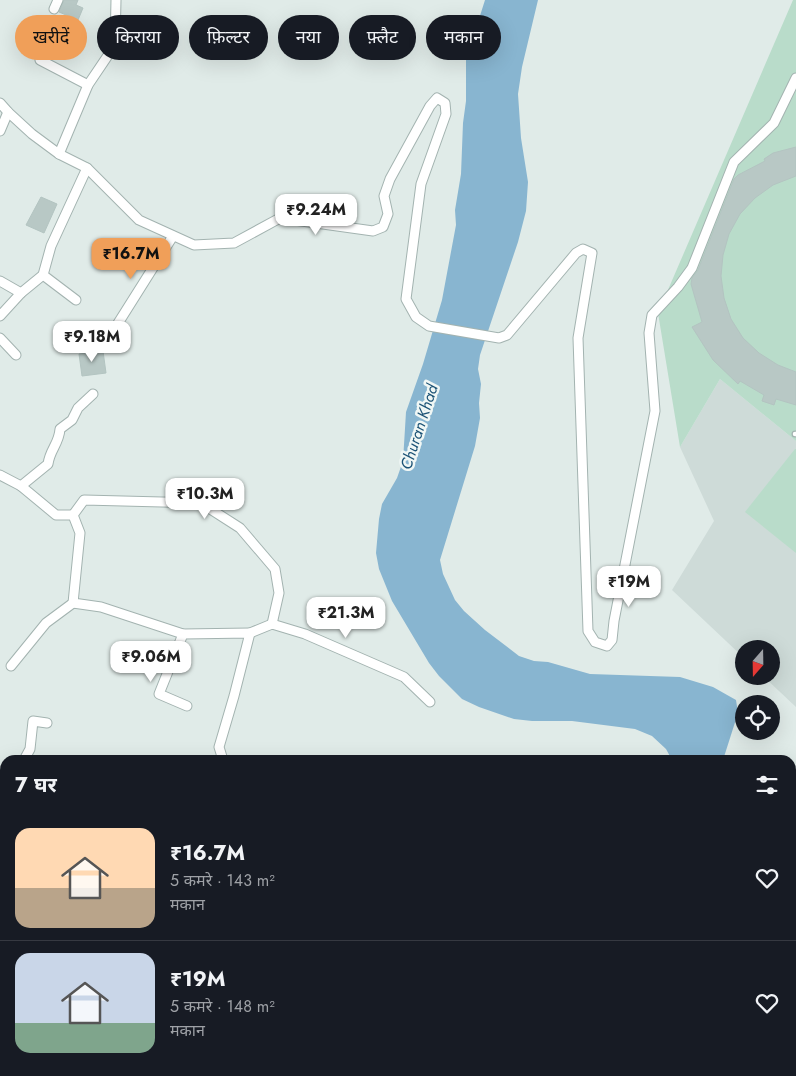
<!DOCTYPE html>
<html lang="hi">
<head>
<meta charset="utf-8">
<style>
  :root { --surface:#171b24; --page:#242831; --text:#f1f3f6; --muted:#9ea1a6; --line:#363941; --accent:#f09f59 }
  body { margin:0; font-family:Jost,"Noto Sans Devanagari",sans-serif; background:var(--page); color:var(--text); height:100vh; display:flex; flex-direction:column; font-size:19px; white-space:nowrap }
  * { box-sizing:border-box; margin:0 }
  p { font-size:16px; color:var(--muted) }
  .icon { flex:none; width:28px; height:28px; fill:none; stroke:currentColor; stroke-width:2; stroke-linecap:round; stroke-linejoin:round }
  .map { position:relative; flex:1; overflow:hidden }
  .sheet { position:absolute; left:0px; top:755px; width:796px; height:321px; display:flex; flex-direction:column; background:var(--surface); border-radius:15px 15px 0 0; box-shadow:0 5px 20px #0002 }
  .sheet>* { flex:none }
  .banner { position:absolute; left:15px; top:15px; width:500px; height:45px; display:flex; gap:10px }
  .needle { width:32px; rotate:200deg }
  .tools { position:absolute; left:735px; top:640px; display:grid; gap:10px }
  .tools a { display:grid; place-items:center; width:45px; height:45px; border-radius:50%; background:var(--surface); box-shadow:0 5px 20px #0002; font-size:25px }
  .price { position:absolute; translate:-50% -42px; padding:0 11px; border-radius:10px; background:#fff; color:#222; font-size:16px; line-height:32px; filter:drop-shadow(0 1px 2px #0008) }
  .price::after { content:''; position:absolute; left:50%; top:30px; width:15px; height:11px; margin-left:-8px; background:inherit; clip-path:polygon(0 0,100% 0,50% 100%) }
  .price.selected { background:var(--accent); color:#111 }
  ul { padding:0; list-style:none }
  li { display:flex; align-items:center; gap:15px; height:125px; padding:0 15px }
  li+li { border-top:1px solid var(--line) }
  li span { display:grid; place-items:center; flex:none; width:140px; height:100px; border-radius:15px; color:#555 }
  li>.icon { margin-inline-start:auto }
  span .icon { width:60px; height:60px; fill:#fffc; stroke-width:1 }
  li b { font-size:21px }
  h2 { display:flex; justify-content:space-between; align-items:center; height:60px; padding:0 15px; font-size:21px }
  .chip { padding:0 18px; border-radius:22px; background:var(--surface); box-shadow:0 5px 20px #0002; font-size:18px; line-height:45px }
  .chip.selected { background:var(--accent); color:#111 }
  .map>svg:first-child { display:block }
  .built { fill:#cedbd8 }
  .green { fill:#b9dcca }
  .water { fill:#88b5d0 }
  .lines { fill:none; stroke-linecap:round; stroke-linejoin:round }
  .stream { stroke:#88b5d0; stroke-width:3 }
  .building { fill:#b8c8c5; stroke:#b3c4c1 }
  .lane-casing { stroke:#a3b3b0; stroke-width:7 }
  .street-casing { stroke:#a3b3b0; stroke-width:11 }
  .lane { stroke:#fff; stroke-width:4.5 }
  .street { stroke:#fff; stroke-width:9 }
  .labels { text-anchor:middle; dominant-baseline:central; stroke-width:5; stroke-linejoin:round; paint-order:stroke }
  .water-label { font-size:16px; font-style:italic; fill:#1c5376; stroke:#f0f7f5 }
</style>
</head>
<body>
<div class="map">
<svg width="796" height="1076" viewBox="0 0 796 1076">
  <rect width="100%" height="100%" fill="#e0ebe8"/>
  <polygon class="built" points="720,379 796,441 796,707 763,676 771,676 771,649 744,649 744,658 672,590 714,521 680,447"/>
  <g class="green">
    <polygon points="793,0 796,0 796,441 720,379 680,447 658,313"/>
    <polygon points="795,449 796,449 796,553 745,512"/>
  </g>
  <g class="water">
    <polygon points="485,0 538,0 522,67 518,94 521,138 528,182 526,211 518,242 480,355 478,369 481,384 479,403 480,418 475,446 440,560 443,574 455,600 464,611 485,630 519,656 534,661 548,662 590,674 680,677 713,687 736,700 738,713 723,760 672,760 666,749 652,736 635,729 572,721 532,721 514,719 479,707 462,699 439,676 429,663 392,601 379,569 376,553 379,519 382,504 397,478 403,461 406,412 423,364 442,300 456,225 455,210 461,174 463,123 466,101 466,60"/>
    <polygon points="148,1071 208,1071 204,1076 143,1076"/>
    <polygon points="271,1071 397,1071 383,1076 284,1076"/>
  </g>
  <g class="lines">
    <polyline class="stream" points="422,1071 423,1076"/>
  </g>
  <g class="building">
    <polygon points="64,0 78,0 76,5 83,8 78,20 59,12"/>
    <polygon points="796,147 796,176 773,185 755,198 740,214 729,234 723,255 721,276 724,298 731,319 743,338 759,353 778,365 796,372 796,405 776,399 774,405 762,401 764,395 740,381 738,384 713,360 692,327 702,322 691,284 692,278 698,270 734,179 738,175 765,161 764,159 773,153"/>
    <polygon points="41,197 57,204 44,233 26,225"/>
    <polygon points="103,351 106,373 82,376 79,354"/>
  </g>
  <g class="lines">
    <defs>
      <polyline id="lane" points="795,434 796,434"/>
      <g id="street">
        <polyline points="54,9 58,0"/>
        <polyline points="40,60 88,85"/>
        <polyline points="0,103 8,112 32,134 59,154 87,168 139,220 194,245 234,243 280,218 373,231 383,227 388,214 384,196 390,179 430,106 437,98 445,103 446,114 421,184 406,299 416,317 429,326 499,338 507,335 576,253 583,249 592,253 578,338 588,631 595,642 607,646 612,640 614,621 655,411 649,333 652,315 678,287 692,268 734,162 774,123 796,78"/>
        <polyline points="0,131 8,112"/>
        <polyline points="59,154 88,85 115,45 116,0"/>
        <polyline points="43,275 76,300"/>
        <polyline points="0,281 21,293"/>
        <polyline points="0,316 21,293 43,275 51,246 87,168"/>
        <polyline points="110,336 173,236"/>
        <polyline points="0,338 16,355"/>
        <polyline points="0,475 21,486 56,515 73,515 80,533 73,603 101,607 183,634 250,633 234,696 219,747 223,760"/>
        <path d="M21 486 48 464C50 449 59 444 60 429L72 420 78 408 93 394"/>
        <polyline points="73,515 84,500 201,503 240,528 275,569 279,593 272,624"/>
        <polyline points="250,633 272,624 305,634 404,677 430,702"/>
        <polyline points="183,634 159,694 187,706"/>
        <polyline points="11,666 46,623 73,603"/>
        <polyline points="24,760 30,749 33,721 47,723"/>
        <polyline points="0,838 5,839"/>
        <polyline points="0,1026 5,1025"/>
      </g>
    </defs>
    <use href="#lane" class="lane-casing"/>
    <use href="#street" class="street-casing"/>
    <use href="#lane" class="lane"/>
    <use href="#street" class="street"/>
  </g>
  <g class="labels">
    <g class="water-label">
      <text transform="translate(419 427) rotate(-72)">Churan Khad</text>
    </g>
  </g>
</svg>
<div class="tools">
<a><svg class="needle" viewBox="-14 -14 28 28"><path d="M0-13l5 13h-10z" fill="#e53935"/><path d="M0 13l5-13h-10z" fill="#9ea1a6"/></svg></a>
<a><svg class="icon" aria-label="locate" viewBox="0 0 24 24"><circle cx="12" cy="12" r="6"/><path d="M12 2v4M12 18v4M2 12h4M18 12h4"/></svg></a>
</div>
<b class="price" style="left:316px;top:236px">₹9.24M</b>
<b class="price selected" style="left:131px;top:280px">₹16.7M</b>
<b class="price" style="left:92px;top:363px">₹9.18M</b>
<b class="price" style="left:205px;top:520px">₹10.3M</b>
<b class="price" style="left:629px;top:608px">₹19M</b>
<b class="price" style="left:346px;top:639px">₹21.3M</b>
<b class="price" style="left:151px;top:683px">₹9.06M</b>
<div class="banner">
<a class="chip selected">खरीदें</a>
<a class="chip">किराया</a>
<a class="chip">फ़िल्टर</a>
<a class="chip">नया</a>
<a class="chip">फ़्लैट</a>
<a class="chip">मकान</a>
</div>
<section class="sheet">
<h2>7 घर<svg class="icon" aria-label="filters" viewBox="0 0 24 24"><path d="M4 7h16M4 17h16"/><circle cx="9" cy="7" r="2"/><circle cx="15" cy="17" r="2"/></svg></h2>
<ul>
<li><span style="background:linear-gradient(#ffd9b3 60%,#b9a48a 0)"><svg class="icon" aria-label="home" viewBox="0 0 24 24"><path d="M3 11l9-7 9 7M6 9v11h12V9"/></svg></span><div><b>₹16.7M</b><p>5 कमरे · 143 m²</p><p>मकान</p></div><svg class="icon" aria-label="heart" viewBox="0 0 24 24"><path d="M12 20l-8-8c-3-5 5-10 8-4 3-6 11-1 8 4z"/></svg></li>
<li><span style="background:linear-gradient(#c9d6e8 70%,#7fa58c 0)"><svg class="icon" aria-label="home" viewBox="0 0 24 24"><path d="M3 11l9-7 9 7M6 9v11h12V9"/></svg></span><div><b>₹19M</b><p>5 कमरे · 148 m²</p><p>मकान</p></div><svg class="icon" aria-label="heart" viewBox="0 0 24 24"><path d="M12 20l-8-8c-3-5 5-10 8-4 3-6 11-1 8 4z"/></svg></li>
</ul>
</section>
</div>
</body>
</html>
